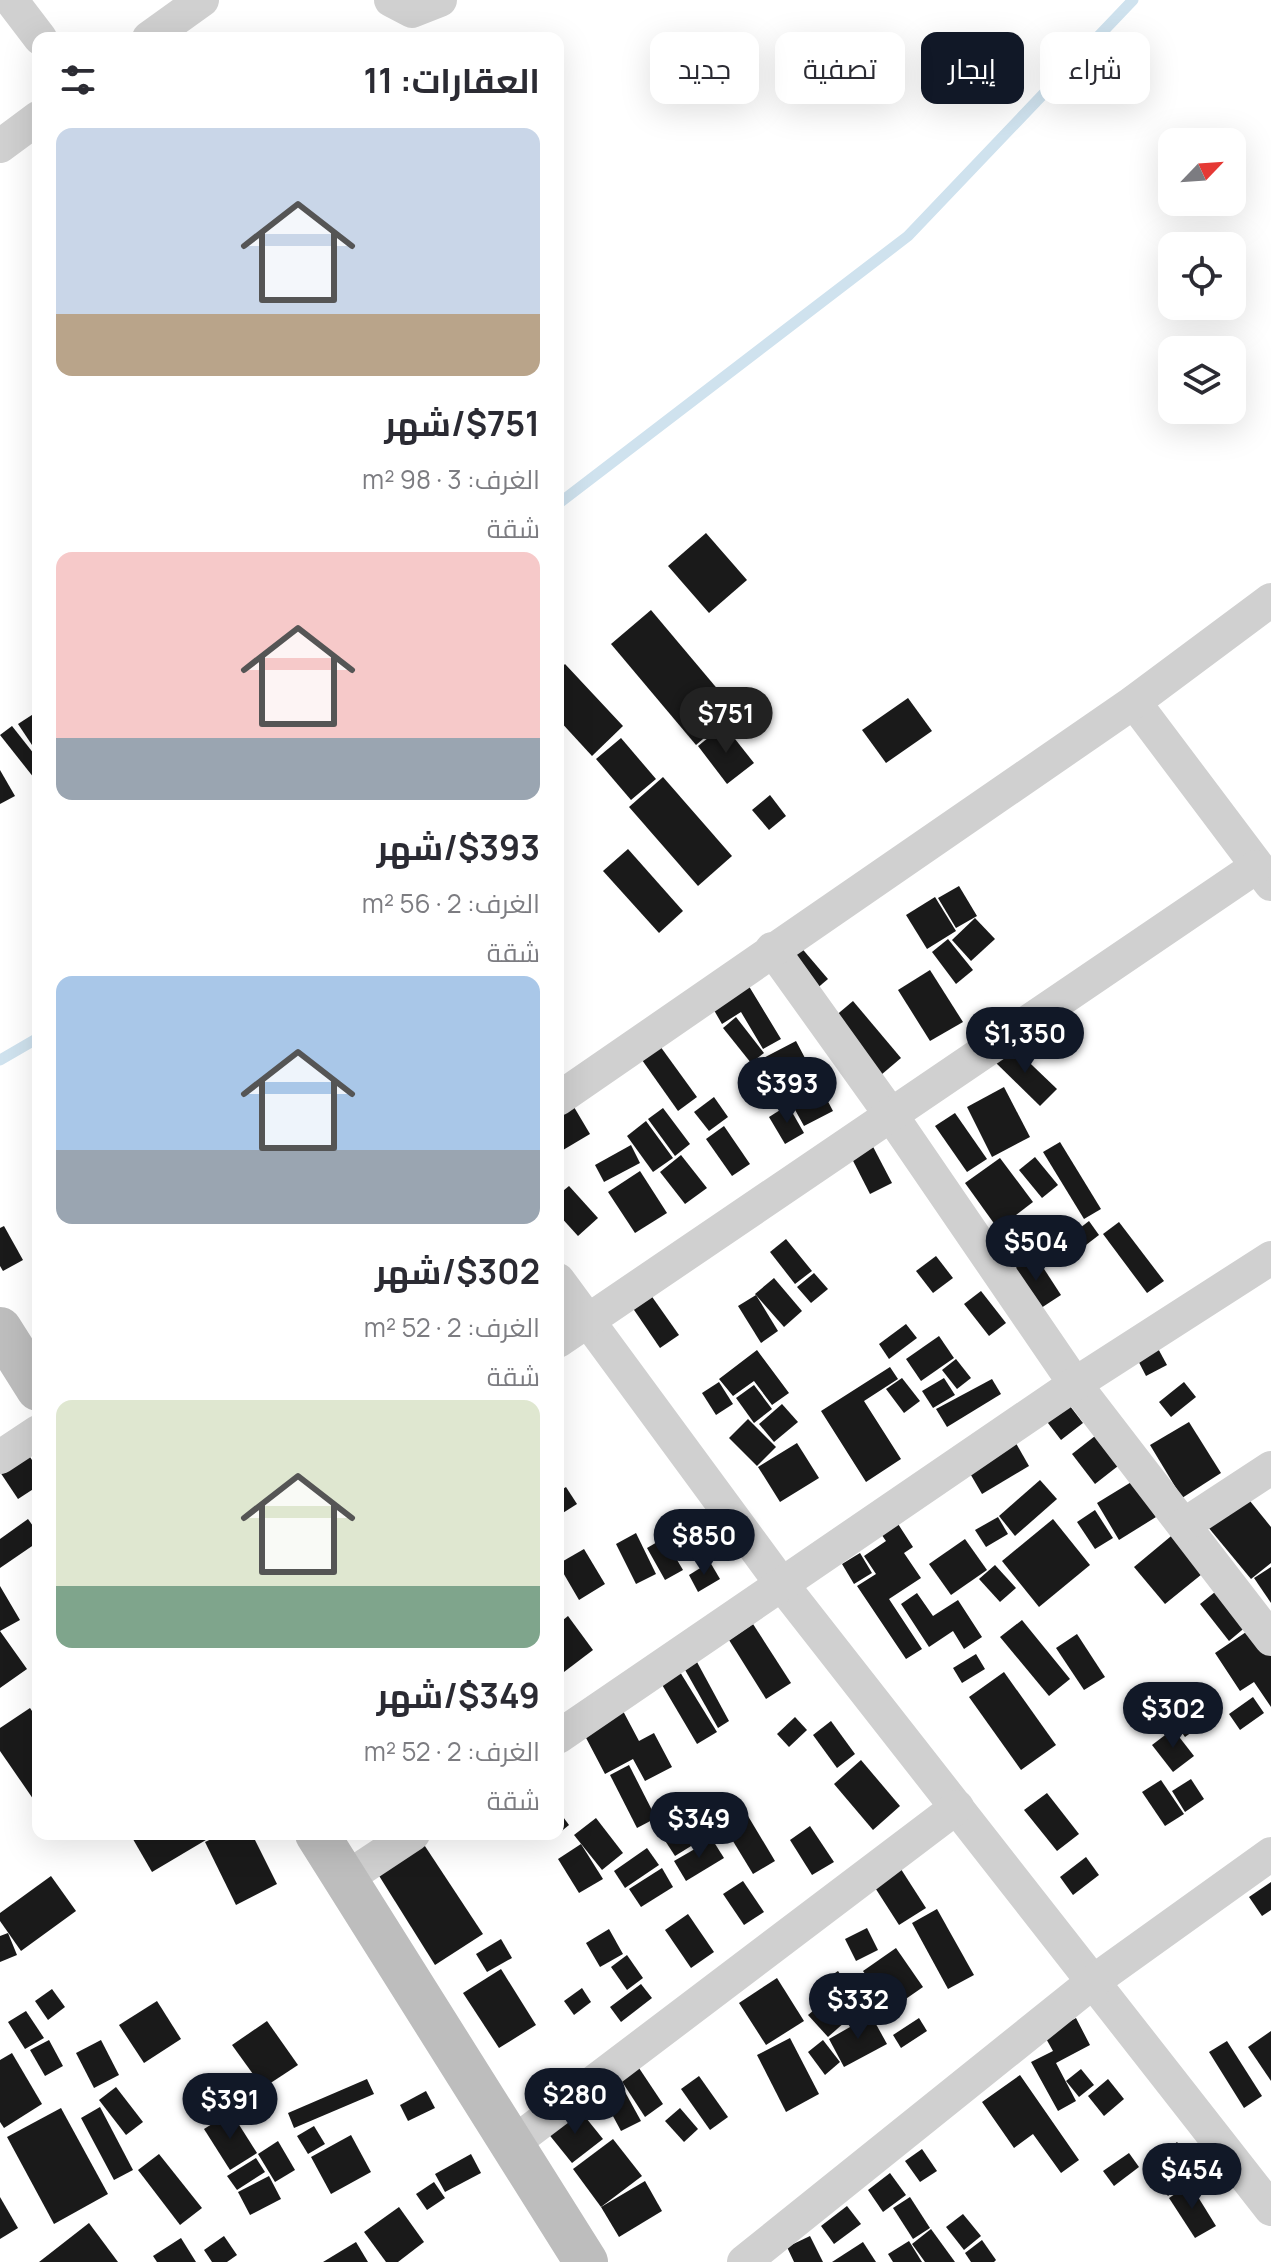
<!DOCTYPE html>
<html lang="ar">
<head>
<meta charset="utf-8">
<style>
  :root { --surface:#fff; --page:#f7f7f7; --text:#2b2b33; --muted:#7c7c81; --accent:#111827 }
  body { margin:0; font-family:Manrope,Cairo,sans-serif; background:var(--page); color:var(--text); direction:rtl; height:100vh; display:flex; flex-direction:column; font-size:30px; white-space:nowrap }
  * { box-sizing:border-box; margin:0 }
  p { font-size:26px; color:var(--muted) }
  .icon { flex:none; width:44px; height:44px; fill:none; stroke:currentColor; stroke-width:2; stroke-linecap:round; stroke-linejoin:round }
  .map { position:relative; flex:1; overflow:hidden; direction:ltr }
  .drawer { position:absolute; left:32px; top:32px; width:532px; height:1808px; display:flex; flex-direction:column; background:var(--surface); border-radius:16px; box-shadow:0 8px 32px #0002; direction:rtl }
  .drawer>* { flex:none }
  .guide { position:absolute; left:588px; top:32px; width:562px; height:72px; direction:rtl; display:flex; gap:16px }
  .needle { width:52px; rotate:65deg }
  .fabs { position:absolute; left:1158px; top:128px; display:grid; gap:16px }
  .fabs a { display:grid; place-items:center; width:88px; height:88px; border-radius:16px; background:var(--surface); box-shadow:0 8px 32px #0002; font-size:40px }
  .price { position:absolute; translate:-50% -68px; padding:0 18px; border-radius:28px; background:var(--accent); color:#fff; font-size:26px; line-height:52px; filter:drop-shadow(0 2px 4px #0008) }
  .price::after { content:''; position:absolute; left:50%; top:48px; width:24px; height:18px; margin-left:-12px; background:inherit; clip-path:polygon(0 0,100% 0,50% 100%) }
  .price.current { background:#222; color:#fff }
  ul { padding:0; list-style:none }
  li { display:grid; align-content:center; gap:16px; height:424px; padding:0 24px }
  li span { display:grid; place-items:center; height:248px; border-radius:16px; color:#555 }
  li>.icon { margin-inline-start:auto }
  span .icon { width:144px; height:144px; fill:#fffc; stroke-width:1 }
  li b { font-size:34px }
  h2 { display:flex; justify-content:space-between; align-items:center; height:96px; padding:0 24px; font-size:34px }
  .chip { padding:0 28px; border-radius:16px; background:var(--surface); box-shadow:0 8px 32px #0002; font-size:28px; line-height:72px }
  .chip.current { background:var(--accent); color:#fff }
  .map>svg:first-child { display:block }
  .lines { fill:none; stroke-linecap:round; stroke-linejoin:round }
  .stream { stroke:#cfe2ee; stroke-width:11 }
  .building { fill:#1a1a1a }
  .street { stroke:#d0d0d0; stroke-width:34 }
  .secondary { stroke:#bdbdbd; stroke-width:44 }
</style>
</head>
<body>
<div class="map">
<svg width="1271" height="2262" viewBox="0 0 1271 2262">
  <rect width="100%" height="100%" fill="#fff"/>
  <g class="lines">
    <g class="stream">
      <polyline points="558,504 908,236 1133,0"/>
      <polyline points="0,1060 38,1038"/>
    </g>
  </g>
  <g class="building">
    <polygon points="706,533 747,580 709,613 668,566"/>
    <polygon points="651,610 736,711 696,745 611,644"/>
    <polygon points="565,664 623,726 592,756 558,719 558,671"/>
    <polygon points="908,698 932,731 886,763 862,730"/>
    <polygon points="38,711 38,754 18,724"/>
    <polygon points="724,725 754,763 727,784 698,746"/>
    <polygon points="12,726 38,759 38,783 0,735"/>
    <polygon points="621,738 656,779 631,800 596,759"/>
    <polygon points="0,770 15,796 0,804"/>
    <polygon points="663,777 732,856 698,886 629,807"/>
    <polygon points="770,795 786,816 769,830 752,810"/>
    <polygon points="628,849 683,911 659,933 603,871"/>
    <polygon points="959,886 977,916 956,928 938,898"/>
    <polygon points="935,897 956,931 927,949 906,915"/>
    <polygon points="975,918 995,939 971,961 952,940"/>
    <polygon points="948,939 973,970 956,984 932,952"/>
    <polygon points="799,945 828,979 802,1001 773,967"/>
    <polygon points="930,970 963,1022 930,1041 898,990"/>
    <polygon points="747,983 781,1039 763,1049 741,1012 722,1024 711,1005"/>
    <polygon points="853,1001 901,1058 868,1086 820,1029"/>
    <polygon points="736,1017 764,1053 751,1063 723,1028"/>
    <polygon points="796,1041 833,1111 804,1126 783,1088 773,1094 756,1062"/>
    <polygon points="1009,1043 1057,1089 1040,1106 993,1060"/>
    <polygon points="660,1046 697,1097 678,1111 642,1060"/>
    <polygon points="1004,1087 1030,1137 992,1157 967,1107"/>
    <polygon points="714,1097 728,1117 709,1131 694,1112"/>
    <polygon points="571,1102 590,1134 558,1153 558,1110"/>
    <polygon points="788,1105 804,1133 785,1144 769,1117"/>
    <polygon points="663,1108 690,1144 675,1156 648,1119"/>
    <polygon points="955,1113 987,1159 967,1172 935,1126"/>
    <polygon points="646,1121 673,1158 653,1172 627,1136"/>
    <polygon points="724,1126 750,1164 732,1176 706,1139"/>
    <polygon points="869,1139 892,1183 870,1194 848,1151"/>
    <polygon points="1060,1142 1101,1209 1084,1219 1043,1152"/>
    <polygon points="631,1145 640,1163 604,1182 595,1165"/>
    <polygon points="681,1155 707,1188 685,1204 660,1172"/>
    <polygon points="1035,1157 1058,1185 1042,1198 1019,1170"/>
    <polygon points="1000,1158 1033,1202 998,1229 965,1183"/>
    <polygon points="640,1171 667,1213 635,1233 608,1192"/>
    <polygon points="569,1186 598,1218 578,1236 558,1214 558,1195"/>
    <polygon points="1089,1221 1099,1235 1073,1255 1063,1241"/>
    <polygon points="1119,1222 1164,1281 1147,1293 1103,1234"/>
    <polygon points="4,1226 23,1260 3,1271 0,1266 0,1228"/>
    <polygon points="786,1239 812,1271 795,1284 770,1252"/>
    <polygon points="1035,1255 1061,1295 1038,1310 1011,1271"/>
    <polygon points="936,1256 953,1278 933,1293 916,1271"/>
    <polygon points="814,1273 828,1289 811,1303 797,1287"/>
    <polygon points="774,1278 802,1311 784,1327 755,1294"/>
    <polygon points="648,1291 679,1335 660,1348 630,1304"/>
    <polygon points="981,1291 1006,1323 989,1336 964,1304"/>
    <polygon points="756,1295 778,1331 761,1343 738,1306"/>
    <polygon points="906,1324 917,1338 889,1359 879,1344"/>
    <polygon points="1149,1332 1167,1365 1146,1376 1129,1343"/>
    <polygon points="939,1336 954,1358 921,1381 906,1359"/>
    <polygon points="757,1350 789,1393 772,1405 754,1381 733,1396 719,1379"/>
    <polygon points="956,1359 971,1378 957,1389 942,1370"/>
    <polygon points="890,1367 898,1379 864,1401 901,1459 866,1482 821,1411"/>
    <polygon points="902,1378 920,1401 904,1413 886,1389"/>
    <polygon points="944,1378 955,1395 933,1408 922,1391"/>
    <polygon points="992,1379 1001,1394 947,1427 936,1409"/>
    <polygon points="719,1382 733,1404 716,1415 702,1393"/>
    <polygon points="1184,1382 1196,1397 1171,1417 1159,1402"/>
    <polygon points="754,1385 772,1409 754,1423 736,1398"/>
    <polygon points="1060,1393 1083,1423 1061,1440 1038,1410"/>
    <polygon points="782,1404 798,1422 774,1442 759,1424"/>
    <polygon points="748,1419 776,1447 757,1466 729,1438"/>
    <polygon points="1189,1422 1221,1473 1182,1498 1150,1445"/>
    <polygon points="1009,1431 1029,1466 982,1494 961,1458"/>
    <polygon points="1095,1436 1118,1466 1095,1484 1072,1454"/>
    <polygon points="797,1443 819,1478 780,1502 758,1467"/>
    <polygon points="26,1451 38,1469 38,1486 18,1499 0,1472"/>
    <polygon points="1040,1480 1057,1499 1015,1536 999,1516"/>
    <polygon points="1133,1481 1156,1517 1119,1540 1097,1503"/>
    <polygon points="566,1487 577,1504 558,1516 558,1492"/>
    <polygon points="1246,1496 1271,1527 1271,1563 1251,1579 1208,1527"/>
    <polygon points="889,1510 913,1547 904,1553 921,1578 889,1599 922,1649 906,1659 857,1586 876,1574 864,1556 886,1541 872,1521"/>
    <polygon points="1095,1510 1113,1538 1095,1549 1077,1522"/>
    <polygon points="998,1517 1008,1534 986,1547 975,1530"/>
    <polygon points="28,1519 38,1533 38,1542 0,1568 0,1539"/>
    <polygon points="1053,1519 1090,1565 1039,1607 1002,1561"/>
    <polygon points="1176,1532 1207,1570 1165,1604 1134,1567"/>
    <polygon points="636,1533 656,1574 636,1584 616,1544"/>
    <polygon points="664,1538 683,1570 665,1580 647,1548"/>
    <polygon points="965,1539 987,1570 951,1595 929,1564"/>
    <polygon points="584,1549 605,1584 579,1600 558,1564"/>
    <polygon points="860,1553 872,1573 854,1584 842,1564"/>
    <polygon points="710,1562 720,1579 698,1592 689,1575"/>
    <polygon points="995,1565 1016,1588 1000,1602 979,1579"/>
    <polygon points="1271,1567 1271,1603 1254,1578"/>
    <polygon points="0,1586 20,1620 0,1631 27,1669 0,1688"/>
    <polygon points="1220,1588 1248,1625 1229,1641 1200,1604"/>
    <polygon points="917,1593 933,1616 958,1600 982,1637 964,1649 953,1631 929,1647 901,1604"/>
    <polygon points="568,1616 593,1650 564,1672 558,1664 558,1624"/>
    <polygon points="1022,1620 1070,1679 1049,1696 1000,1637"/>
    <polygon points="753,1624 791,1683 766,1699 729,1640"/>
    <polygon points="1252,1628 1271,1656 1271,1707 1254,1682 1240,1691 1215,1653"/>
    <polygon points="1077,1634 1105,1677 1084,1690 1056,1648"/>
    <polygon points="976,1654 985,1669 962,1683 953,1668"/>
    <polygon points="697,1662 729,1721 718,1728 684,1668"/>
    <polygon points="680,1672 717,1732 697,1744 661,1683"/>
    <polygon points="1004,1672 1056,1745 1021,1770 969,1697"/>
    <polygon points="1184,1692 1206,1722 1185,1737 1163,1707"/>
    <polygon points="614,1694 639,1741 654,1733 672,1767 645,1781 633,1759 605,1774 574,1715"/>
    <polygon points="1253,1697 1264,1713 1240,1730 1229,1714"/>
    <polygon points="30,1708 38,1720 38,1806 0,1751 0,1728"/>
    <polygon points="795,1717 807,1730 789,1747 777,1734"/>
    <polygon points="831,1721 855,1754 837,1768 813,1735"/>
    <polygon points="1173,1729 1194,1756 1173,1772 1152,1745"/>
    <polygon points="861,1760 900,1806 873,1830 834,1784"/>
    <polygon points="629,1765 656,1818 637,1828 610,1775"/>
    <polygon points="1191,1779 1204,1799 1185,1812 1172,1791"/>
    <polygon points="1161,1780 1184,1814 1165,1826 1142,1792"/>
    <polygon points="1047,1793 1079,1834 1057,1851 1024,1810"/>
    <polygon points="736,1796 775,1861 753,1874 714,1810"/>
    <polygon points="558,1810 569,1825 558,1834"/>
    <polygon points="701,1815 712,1833 675,1856 664,1839"/>
    <polygon points="596,1818 623,1853 602,1870 574,1835"/>
    <polygon points="810,1826 834,1862 812,1875 790,1840"/>
    <polygon points="130,1834 210,1834 211,1837 152,1872"/>
    <polygon points="222,1834 252,1834 277,1884 236,1905 205,1842"/>
    <polygon points="417,1834 483,1934 435,1965 371,1863"/>
    <polygon points="712,1839 724,1858 686,1881 674,1861"/>
    <polygon points="581,1844 603,1879 579,1893 558,1859"/>
    <polygon points="647,1848 659,1865 625,1888 614,1871"/>
    <polygon points="1086,1857 1099,1875 1073,1895 1060,1877"/>
    <polygon points="899,1866 926,1908 899,1925 872,1883"/>
    <polygon points="662,1868 673,1887 641,1907 629,1889"/>
    <polygon points="51,1876 76,1911 21,1951 0,1921 0,1913"/>
    <polygon points="743,1881 764,1912 744,1925 723,1894"/>
    <polygon points="1271,1882 1271,1910 1262,1916 1249,1897"/>
    <polygon points="937,1909 974,1975 948,1989 912,1923"/>
    <polygon points="688,1914 714,1952 691,1968 665,1930"/>
    <polygon points="867,1928 878,1950 856,1961 845,1939"/>
    <polygon points="609,1929 623,1954 600,1967 586,1943"/>
    <polygon points="8,1933 17,1955 0,1962 0,1936"/>
    <polygon points="501,1939 512,1958 487,1972 476,1954"/>
    <polygon points="896,1948 923,1987 890,2010 863,1971"/>
    <polygon points="627,1955 643,1978 627,1990 611,1967"/>
    <polygon points="501,1969 536,2025 499,2048 463,1993"/>
    <polygon points="838,1971 864,2010 846,2022 820,1983"/>
    <polygon points="777,1978 804,2021 766,2045 739,2003"/>
    <polygon points="641,1984 652,1998 621,2022 610,2007"/>
    <polygon points="582,1988 591,2002 574,2015 564,2001"/>
    <polygon points="52,1989 65,2007 48,2020 35,2001"/>
    <polygon points="826,2000 845,2022 828,2037 808,2015"/>
    <polygon points="157,2001 181,2039 144,2063 119,2025"/>
    <polygon points="26,2011 44,2038 25,2049 8,2022"/>
    <polygon points="871,2015 887,2044 844,2067 829,2039"/>
    <polygon points="919,2018 927,2031 901,2048 893,2035"/>
    <polygon points="1076,2018 1090,2045 1056,2063 1076,2101 1058,2111 1031,2062 1053,2051 1044,2035"/>
    <polygon points="267,2021 298,2065 263,2088 232,2045"/>
    <polygon points="1271,2031 1271,2081 1248,2047"/>
    <polygon points="790,2038 819,2094 786,2112 757,2055"/>
    <polygon points="49,2040 63,2066 45,2076 30,2050"/>
    <polygon points="101,2040 119,2075 94,2088 76,2053"/>
    <polygon points="823,2040 840,2062 825,2075 808,2052"/>
    <polygon points="1227,2041 1262,2096 1244,2108 1209,2052"/>
    <polygon points="12,2053 42,2104 4,2128 0,2122 0,2060"/>
    <polygon points="637,2065 663,2104 645,2117 619,2077"/>
    <polygon points="1081,2069 1094,2085 1079,2097 1066,2081"/>
    <polygon points="1020,2075 1079,2160 1061,2173 1033,2134 1014,2148 982,2102"/>
    <polygon points="699,2076 728,2117 710,2130 681,2089"/>
    <polygon points="367,2079 374,2094 294,2128 288,2113"/>
    <polygon points="1108,2079 1124,2099 1104,2116 1088,2096"/>
    <polygon points="619,2081 641,2121 621,2131 600,2092"/>
    <polygon points="116,2087 143,2122 126,2135 99,2100"/>
    <polygon points="426,2091 435,2108 408,2121 400,2105"/>
    <polygon points="100,2107 133,2170 114,2180 81,2118"/>
    <polygon points="61,2108 108,2194 54,2224 7,2137"/>
    <polygon points="578,2108 603,2139 572,2163 547,2132"/>
    <polygon points="680,2108 698,2129 684,2142 665,2121"/>
    <polygon points="231,2112 257,2153 230,2170 204,2129"/>
    <polygon points="314,2126 325,2144 308,2154 297,2136"/>
    <polygon points="351,2135 371,2172 331,2194 311,2157"/>
    <polygon points="613,2139 642,2176 601,2207 573,2169"/>
    <polygon points="278,2141 295,2170 275,2182 258,2154"/>
    <polygon points="1177,2142 1200,2170 1168,2196 1145,2168"/>
    <polygon points="922,2149 937,2171 920,2182 905,2161"/>
    <polygon points="1129,2153 1139,2167 1114,2186 1103,2171"/>
    <polygon points="159,2154 202,2208 180,2225 138,2170"/>
    <polygon points="471,2154 481,2173 445,2192 435,2174"/>
    <polygon points="256,2158 265,2172 237,2190 227,2176"/>
    <polygon points="890,2173 906,2195 883,2212 868,2190"/>
    <polygon points="269,2176 281,2199 250,2215 238,2192"/>
    <polygon points="645,2181 662,2211 619,2237 601,2207"/>
    <polygon points="434,2182 445,2198 427,2210 416,2194"/>
    <polygon points="1190,2184 1216,2226 1195,2238 1169,2198"/>
    <polygon points="0,2197 18,2228 0,2239"/>
    <polygon points="910,2197 930,2228 913,2239 893,2208"/>
    <polygon points="847,2206 861,2224 834,2244 821,2226"/>
    <polygon points="399,2207 424,2242 398,2262 386,2262 364,2232"/>
    <polygon points="963,2214 981,2236 964,2250 946,2227"/>
    <polygon points="89,2223 118,2262 39,2262"/>
    <polygon points="931,2229 955,2262 925,2262 912,2244"/>
    <polygon points="224,2236 237,2255 227,2262 212,2262 204,2250"/>
    <polygon points="810,2236 823,2262 794,2262 787,2247"/>
    <polygon points="181,2238 196,2262 157,2262 153,2256"/>
    <polygon points="982,2240 996,2260 994,2262 971,2262 965,2253"/>
    <polygon points="909,2241 922,2262 893,2262 888,2254"/>
    <polygon points="356,2242 368,2262 323,2262"/>
    <polygon points="863,2242 876,2262 832,2262"/>
  </g>
  <g class="lines">
    <g class="street">
      <polyline points="11,0 40,38"/>
      <polyline points="391,0 412,11 440,0"/>
      <polyline points="149,38 202,0"/>
      <polyline points="0,146 38,118"/>
      <polyline points="1134,702 1271,884"/>
      <polyline points="772,949 891,1115 1075,1384 1271,1639"/>
      <polyline points="558,1099 1134,702 1271,600"/>
      <polyline points="558,1280 783,1586 1271,2209"/>
      <polyline points="558,1341 1256,867"/>
      <polyline points="0,1457 38,1432"/>
      <polyline points="1184,1525 1271,1468"/>
      <polyline points="558,1737 1075,1384 1271,1258"/>
      <polyline points="345,1879 413,1834"/>
      <polyline points="512,2144 957,1807"/>
      <polyline points="744,2262 1094,1981 1271,1854"/>
    </g>
    <g class="secondary">
      <polyline points="0,1329 38,1389"/>
      <polyline points="317,1834 586,2262"/>
    </g>
  </g>
</svg>
<div class="fabs">
<a><svg class="needle" viewBox="-14 -14 28 28"><path d="M0-13l5 13h-10z" fill="#e53935"/><path d="M0 13l5-13h-10z" fill="#7c7c81"/></svg></a>
<a><svg class="icon" aria-label="locate" viewBox="0 0 24 24"><circle cx="12" cy="12" r="6"/><path d="M12 2v4M12 18v4M2 12h4M18 12h4"/></svg></a>
<a><svg class="icon" aria-label="layers" viewBox="0 0 24 24"><path d="M12 4l9 5-9 5-9-5zM3 14l9 5 9-5"/></svg></a>
</div>
<b class="price current" style="left:726px;top:755px">$751</b>
<b class="price" style="left:1025px;top:1075px">$1,350</b>
<b class="price" style="left:787px;top:1125px">$393</b>
<b class="price" style="left:1036px;top:1283px">$504</b>
<b class="price" style="left:704px;top:1577px">$850</b>
<b class="price" style="left:1173px;top:1750px">$302</b>
<b class="price" style="left:699px;top:1860px">$349</b>
<b class="price" style="left:858px;top:2041px">$332</b>
<b class="price" style="left:575px;top:2136px">$280</b>
<b class="price" style="left:230px;top:2141px">$391</b>
<b class="price" style="left:1192px;top:2211px">$454</b>
<div class="guide">
<a class="chip">شراء</a>
<a class="chip current">إيجار</a>
<a class="chip">تصفية</a>
<a class="chip">جديد</a>
</div>
<section class="drawer">
<h2>العقارات: 11<svg class="icon" aria-label="filters" viewBox="0 0 24 24"><path d="M4 7h16M4 17h16"/><circle cx="9" cy="7" r="2"/><circle cx="15" cy="17" r="2"/></svg></h2>
<ul>
<li><span style="background:linear-gradient(#c9d6e8 75%,#b9a48a 0)"><svg class="icon" aria-label="home" viewBox="0 0 24 24"><path d="M3 11l9-7 9 7M6 9v11h12V9"/></svg></span><div><b>$751/شهر</b><p>الغرف: 3 · 98 m²</p><p>شقة</p></div></li>
<li><span style="background:linear-gradient(#f6c9c9 75%,#9aa5b1 0)"><svg class="icon" aria-label="home" viewBox="0 0 24 24"><path d="M3 11l9-7 9 7M6 9v11h12V9"/></svg></span><div><b>$393/شهر</b><p>الغرف: 2 · 56 m²</p><p>شقة</p></div></li>
<li><span style="background:linear-gradient(#a9c7e8 70%,#9aa5b1 0)"><svg class="icon" aria-label="home" viewBox="0 0 24 24"><path d="M3 11l9-7 9 7M6 9v11h12V9"/></svg></span><div><b>$302/شهر</b><p>الغرف: 2 · 52 m²</p><p>شقة</p></div></li>
<li><span style="background:linear-gradient(#dfe7d0 75%,#7fa58c 0)"><svg class="icon" aria-label="home" viewBox="0 0 24 24"><path d="M3 11l9-7 9 7M6 9v11h12V9"/></svg></span><div><b>$349/شهر</b><p>الغرف: 2 · 52 m²</p><p>شقة</p></div></li>
</ul>
</section>
</div>
</body>
</html>
